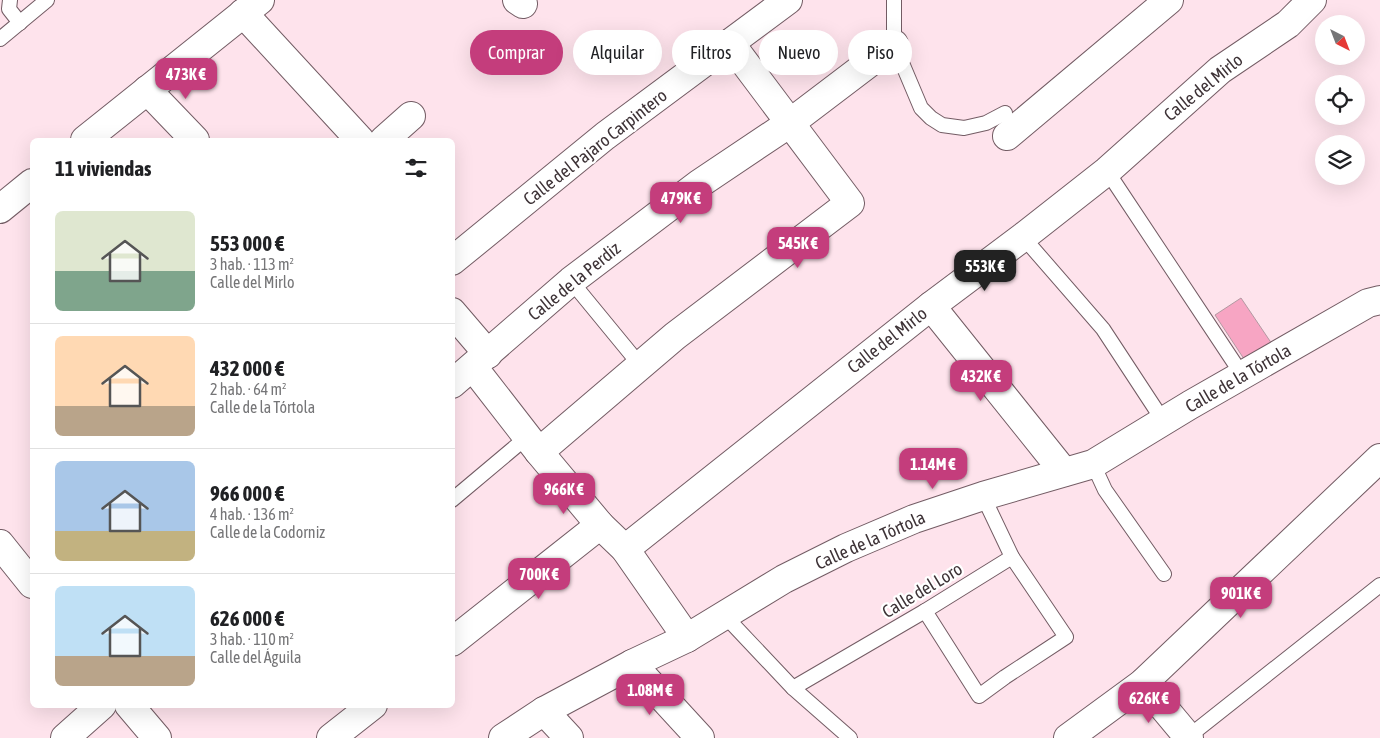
<!DOCTYPE html>
<html lang="es">
<head>
<meta charset="utf-8">
<style>
  :root { --surface:#fff; --page:#f6f6f6; --text:#202124; --muted:#757577; --line:#e0e0e0; --accent:#c43d7c }
  body { margin:0; font-family:"Asap Condensed",sans-serif; background:var(--page); color:var(--text); height:100vh; display:flex; flex-direction:column; font-size:19px; white-space:nowrap }
  * { box-sizing:border-box; margin:0 }
  p { font-size:16px; color:var(--muted) }
  .icon { flex:none; width:28px; height:28px; fill:none; stroke:currentColor; stroke-width:2; stroke-linecap:round; stroke-linejoin:round }
  .map { position:relative; flex:1; overflow:hidden }
  .details { position:absolute; left:30px; top:138px; width:425px; height:570px; display:flex; flex-direction:column; background:var(--surface); border-radius:8px; box-shadow:0 5px 20px #0002 }
  .details>* { flex:none }
  .banner { position:absolute; left:470px; top:30px; width:475px; height:45px; display:flex; gap:10px }
  .needle { width:32px; rotate:138deg }
  .controls { position:absolute; left:1315px; top:15px; display:grid; gap:10px }
  .controls a { display:grid; place-items:center; width:50px; height:50px; border-radius:50%; background:var(--surface); box-shadow:0 5px 20px #0002; font-size:25px }
  .price { position:absolute; translate:-50% -42px; padding:0 11px; border-radius:10px; background:var(--accent); color:#fff; font-size:16px; line-height:32px; filter:drop-shadow(0 1px 2px #0008) }
  .price::after { content:''; position:absolute; left:50%; top:30px; width:15px; height:11px; margin-left:-8px; background:inherit; clip-path:polygon(0 0,100% 0,50% 100%) }
  .price.current { background:#222; color:#fff }
  ul { padding:0; list-style:none }
  li { display:flex; align-items:center; gap:15px; height:125px; padding:0 25px }
  li+li { border-top:1px solid var(--line) }
  li span { display:grid; place-items:center; flex:none; width:140px; height:100px; border-radius:8px; color:#555 }
  li>.icon { margin-inline-start:auto }
  span .icon { width:60px; height:60px; fill:#fffc; stroke-width:1 }
  li b { font-size:21px }
  h2 { display:flex; justify-content:space-between; align-items:center; height:60px; padding:0 25px; font-size:21px }
  .tag { padding:0 18px; border-radius:22px; background:var(--surface); box-shadow:0 5px 20px #0002; font-size:18px; line-height:45px }
  .tag.current { background:var(--accent); color:#fff }
  .map>svg:first-child { display:block }
  .building { fill:#f7a5c3; stroke:#b399a2 }
  .lines { fill:none; stroke-linecap:round; stroke-linejoin:round }
  .lane-casing { stroke:#735c64; stroke-width:16 }
  .street-casing { stroke:#735c64; stroke-width:30 }
  .secondary-casing { stroke:#735c64; stroke-width:30 }
  .lane { stroke:#fff; stroke-width:14 }
  .street { stroke:#fff; stroke-width:28 }
  .secondary { stroke:#fff; stroke-width:28 }
  .labels { text-anchor:middle; dominant-baseline:central; stroke-width:4.5; stroke-linejoin:round; paint-order:stroke }
  .street-label { font-size:18px; fill:#3e3337; stroke:#fff }
</style>
</head>
<body>
<div class="map">
<svg width="1380" height="738" viewBox="0 0 1380 738">
  <rect width="100%" height="100%" fill="#fee3ec"/>
  <polygon class="building" points="1241,298 1272,344 1246,362 1215,315"/>
  <g class="lines">
    <defs>
      <g id="lane">
        <polyline points="10,0 9,9 20,23"/>
        <polyline points="894,0 894,44 921,108 931,118 942,125 964,128 986,123 1005,113"/>
        <polyline points="0,39 47,0"/>
        <polyline points="1107,171 1243,376"/>
        <polyline points="1023,237 1103,329 1164,422"/>
        <polyline points="571,281 640,365"/>
        <polyline points="1093,464 1105,490 1164,574"/>
        <polyline points="452,500 527,437"/>
        <polyline points="925,611 979,696 1005,677 1066,637 1012,557"/>
        <polyline points="725,616 793,688 850,738"/>
        <polyline points="793,688 925,611 1012,557 983,496"/>
        <polyline points="1188,737 1380,585"/>
      </g>
      <g id="street">
        <polyline points="517,0 523,4"/>
        <polyline points="243,13 360,140"/>
        <polyline points="147,90 195,140"/>
        <polyline points="1007,136 1169,0"/>
        <polyline points="85,140 260,0"/>
        <polyline points="384,140 411,116"/>
        <polyline points="0,209 32,183"/>
        <polyline points="452,261 605,136 788,0"/>
        <polyline points="931,306 1064,472"/>
        <polyline points="452,312 488,354"/>
        <polyline points="473,367 539,452 600,525 625,549 687,638"/>
        <polyline points="452,384 571,281 699,184 790,123 894,44"/>
        <polyline points="539,452 675,336 850,203 730,43"/>
        <polyline points="625,549 931,306 1023,237 1107,171 1220,70 1288,24 1312,0"/>
        <polyline points="452,642 600,525"/>
        <polyline points="632,664 700,738"/>
        <polyline points="1143,683 1189,738"/>
        <polyline points="544,711 569,738"/>
        <polyline points="65,738 102,705"/>
        <polyline points="331,738 373,705"/>
        <polyline points="503,738 544,711 632,664 687,638 784,579 846,548 914,519 983,496 1093,464 1190,405 1368,303 1380,300"/>
        <polyline points="1068,738 1143,683 1380,458"/>
      </g>
      <g id="secondary">
        <polyline points="0,544 32,584"/>
        <polyline points="129,705 157,738"/>
      </g>
    </defs>
    <use href="#lane" class="lane-casing"/>
    <use href="#street" class="street-casing"/>
    <use href="#secondary" class="secondary-casing"/>
    <use href="#lane" class="lane"/>
    <use href="#street" class="street"/>
    <use href="#secondary" class="secondary"/>
  </g>
  <g class="labels">
    <g class="street-label">
      <text transform="translate(1203 87) rotate(-39)">Calle del Mirlo</text>
      <text transform="translate(595 147) rotate(-38)">Calle del Pajaro Carpintero</text>
      <text transform="translate(574 281) rotate(-39)">Calle de la Perdiz</text>
      <text transform="translate(887 340) rotate(-38)">Calle del Mirlo</text>
      <text transform="translate(1238 378) rotate(-30)">Calle de la Tórtola</text>
      <text transform="translate(870 540) rotate(-24)">Calle de la Tórtola</text>
      <text transform="translate(922 590) rotate(-31)">Calle del Loro</text>
    </g>
  </g>
</svg>
<div class="controls">
<a><svg class="needle" viewBox="-14 -14 28 28"><path d="M0-13l5 13h-10z" fill="#e53935"/><path d="M0 13l5-13h-10z" fill="#757577"/></svg></a>
<a><svg class="icon" aria-label="locate" viewBox="0 0 24 24"><circle cx="12" cy="12" r="6"/><path d="M12 2v4M12 18v4M2 12h4M18 12h4"/></svg></a>
<a><svg class="icon" aria-label="layers" viewBox="0 0 24 24"><path d="M12 4l9 5-9 5-9-5zM3 14l9 5 9-5"/></svg></a>
</div>
<b class="price" style="left:186px;top:100px">473K €</b>
<b class="price" style="left:681px;top:224px">479K €</b>
<b class="price" style="left:798px;top:269px">545K €</b>
<b class="price current" style="left:985px;top:292px">553K €</b>
<b class="price" style="left:981px;top:402px">432K €</b>
<b class="price" style="left:933px;top:490px">1.14M €</b>
<b class="price" style="left:564px;top:515px">966K €</b>
<b class="price" style="left:539px;top:600px">700K €</b>
<b class="price" style="left:1241px;top:619px">901K €</b>
<b class="price" style="left:650px;top:716px">1.08M €</b>
<b class="price" style="left:1149px;top:724px">626K €</b>
<div class="banner">
<a class="tag current">Comprar</a>
<a class="tag">Alquilar</a>
<a class="tag">Filtros</a>
<a class="tag">Nuevo</a>
<a class="tag">Piso</a>
</div>
<section class="details">
<h2>11 viviendas<svg class="icon" aria-label="filters" viewBox="0 0 24 24"><path d="M4 7h16M4 17h16"/><circle cx="9" cy="7" r="2"/><circle cx="15" cy="17" r="2"/></svg></h2>
<ul>
<li><span style="background:linear-gradient(#dfe7d0 60%,#7fa58c 0)"><svg class="icon" aria-label="home" viewBox="0 0 24 24"><path d="M3 11l9-7 9 7M6 9v11h12V9"/></svg></span><div><b>553 000 €</b><p>3 hab. · 113 m²</p><p>Calle del Mirlo</p></div></li>
<li><span style="background:linear-gradient(#ffd9b3 70%,#b9a48a 0)"><svg class="icon" aria-label="home" viewBox="0 0 24 24"><path d="M3 11l9-7 9 7M6 9v11h12V9"/></svg></span><div><b>432 000 €</b><p>2 hab. · 64 m²</p><p>Calle de la Tórtola</p></div></li>
<li><span style="background:linear-gradient(#a9c7e8 70%,#c2b280 0)"><svg class="icon" aria-label="home" viewBox="0 0 24 24"><path d="M3 11l9-7 9 7M6 9v11h12V9"/></svg></span><div><b>966 000 €</b><p>4 hab. · 136 m²</p><p>Calle de la Codorniz</p></div></li>
<li><span style="background:linear-gradient(#bfe0f5 70%,#b9a48a 0)"><svg class="icon" aria-label="home" viewBox="0 0 24 24"><path d="M3 11l9-7 9 7M6 9v11h12V9"/></svg></span><div><b>626 000 €</b><p>3 hab. · 110 m²</p><p>Calle del Águila</p></div></li>
</ul>
</section>
</div>
</body>
</html>
